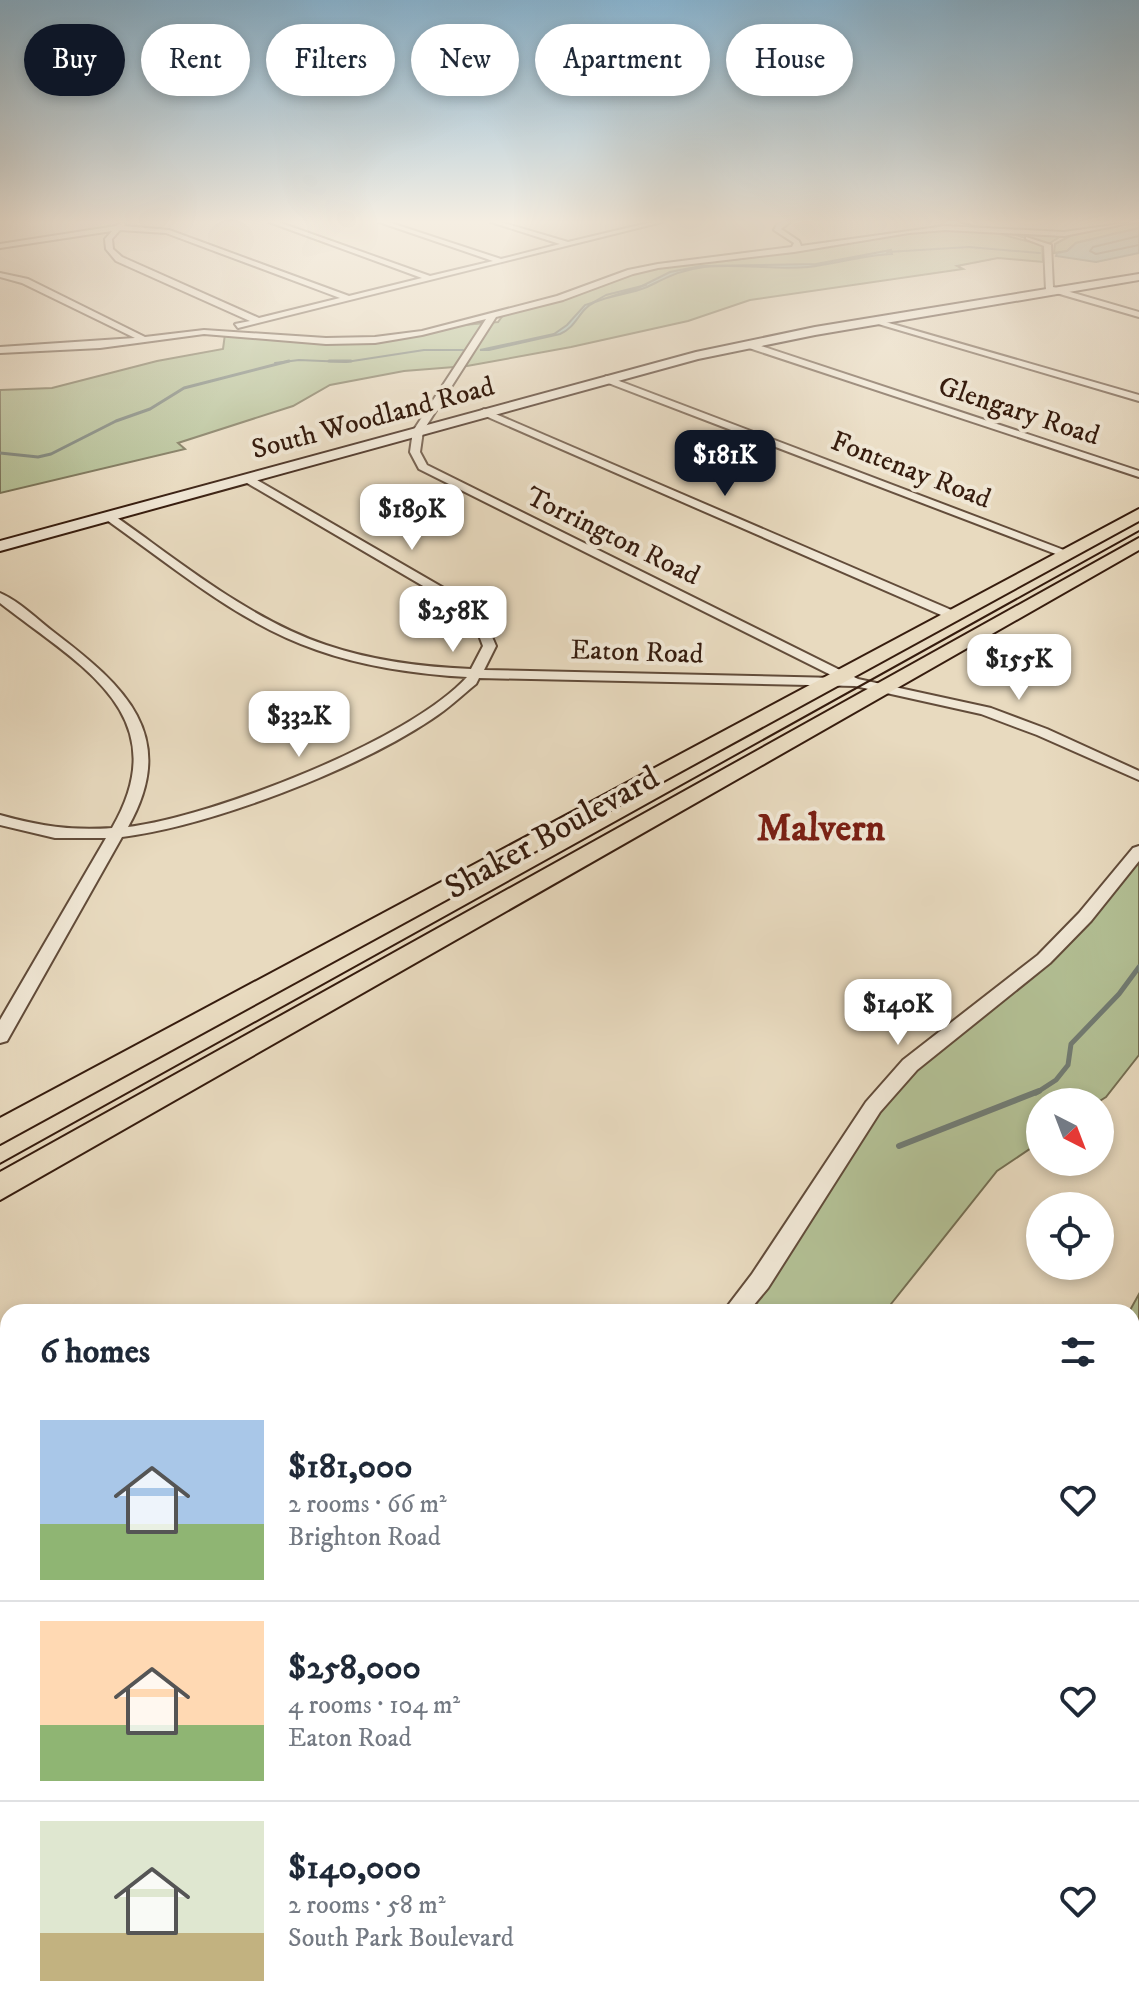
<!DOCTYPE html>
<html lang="en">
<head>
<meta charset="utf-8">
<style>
  :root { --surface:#fff; --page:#f6f6f7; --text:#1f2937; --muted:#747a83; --line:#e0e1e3; --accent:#111827 }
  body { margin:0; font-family:"IM FELL DW Pica",serif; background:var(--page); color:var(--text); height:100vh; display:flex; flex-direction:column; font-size:30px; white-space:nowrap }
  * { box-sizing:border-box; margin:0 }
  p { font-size:26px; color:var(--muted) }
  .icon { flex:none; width:44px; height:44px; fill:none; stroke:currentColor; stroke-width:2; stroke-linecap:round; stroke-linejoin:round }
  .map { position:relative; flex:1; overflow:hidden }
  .panel { position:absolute; left:0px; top:1304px; width:1140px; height:712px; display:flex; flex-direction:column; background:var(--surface); border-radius:24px 24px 0 0; box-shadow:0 4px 12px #0003 }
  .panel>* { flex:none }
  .hud { position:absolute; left:24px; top:24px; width:1092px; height:72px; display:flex; gap:16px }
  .needle { width:52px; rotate:138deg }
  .fabs { position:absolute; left:1026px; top:1088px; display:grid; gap:16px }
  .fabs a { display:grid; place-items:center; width:88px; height:88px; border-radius:50%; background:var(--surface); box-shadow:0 4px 12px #0003; font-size:40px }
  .price { position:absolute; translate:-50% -68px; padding:0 18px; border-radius:16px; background:#fff; color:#222; font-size:26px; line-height:52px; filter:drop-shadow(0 2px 4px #0008) }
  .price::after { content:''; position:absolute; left:50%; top:48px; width:24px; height:18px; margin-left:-12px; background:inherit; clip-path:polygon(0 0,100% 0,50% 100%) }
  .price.on { background:var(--accent); color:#fff }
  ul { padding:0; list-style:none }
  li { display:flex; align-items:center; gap:24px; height:200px; padding:0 40px }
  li+li { border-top:2px solid var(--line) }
  li span { display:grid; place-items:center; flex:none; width:224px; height:160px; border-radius:0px; color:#555 }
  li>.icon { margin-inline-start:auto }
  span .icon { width:96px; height:96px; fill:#fffc; stroke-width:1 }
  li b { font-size:34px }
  h2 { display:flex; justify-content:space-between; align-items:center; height:96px; padding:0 40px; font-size:34px }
  .chip { padding:0 28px; border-radius:36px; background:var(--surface); box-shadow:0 4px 12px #0003; font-size:28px; line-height:72px }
  .chip.on { background:var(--accent); color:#fff }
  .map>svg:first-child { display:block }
  .green { fill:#b3c095; stroke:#746e52; stroke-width:2 }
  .water { fill:#98bab6; stroke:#717b73; stroke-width:2 }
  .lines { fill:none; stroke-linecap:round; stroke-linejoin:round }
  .shore { stroke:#676b62; stroke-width:2 }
  .stream-far3 { stroke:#717b73; stroke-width:2 }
  .stream-far2 { stroke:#717b73; stroke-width:3 }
  .stream-far1 { stroke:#717b73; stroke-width:5 }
  .stream { stroke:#717b73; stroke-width:6 }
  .street-casing { stroke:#624c3a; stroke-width:4 }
  .secondary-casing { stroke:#361c0e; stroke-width:4 }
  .primary-casing { stroke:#361c0e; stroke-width:4 }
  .street { fill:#f0e7d5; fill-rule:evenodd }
  .secondary { fill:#f0e7d5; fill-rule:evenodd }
  .primary { fill:#e8dabf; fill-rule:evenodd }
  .tram { stroke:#361c0e; stroke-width:2 }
  .labels { text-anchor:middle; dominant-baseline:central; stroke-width:8; stroke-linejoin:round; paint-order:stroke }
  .far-street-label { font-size:28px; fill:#361c0e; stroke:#f0e7d5 }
  .street-label { font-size:34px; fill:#361c0e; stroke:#f0e7d5 }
  .quarter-label { font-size:38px; font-weight:bold; fill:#7a1f14; stroke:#f0e7d5 }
</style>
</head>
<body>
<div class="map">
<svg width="1139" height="2016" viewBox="0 0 1139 2016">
  <rect width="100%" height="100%" fill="#e8dabf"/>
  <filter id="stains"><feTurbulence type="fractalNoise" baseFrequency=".0025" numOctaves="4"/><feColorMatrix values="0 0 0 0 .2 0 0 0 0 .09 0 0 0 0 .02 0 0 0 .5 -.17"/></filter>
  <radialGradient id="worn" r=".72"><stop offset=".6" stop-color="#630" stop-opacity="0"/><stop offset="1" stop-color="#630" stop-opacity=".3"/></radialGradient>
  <g class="green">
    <polygon points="959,222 998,231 1064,234 1047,245 1016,235 992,232 1042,245 1043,262 998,258 957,266 963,269 750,300 688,321 571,347 467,366 404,371 330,385 293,406 178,443 185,449 0,493 0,390 52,388 157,361 223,349 225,334 373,342 463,325 498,322 504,314 645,270 901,233 956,230 953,227"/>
    <polygon points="1139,222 1139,228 1076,243 1067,251 1054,253 1055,244 1072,235"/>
    <polygon points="1139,852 1139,1055 1106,1097 1098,1102 1040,1102 1040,1142 997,1171 891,1304 901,1312 734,1312 873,1107 992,1002"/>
    <polygon points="1139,1294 1139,1677 1132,1679 1132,1312 1129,1312"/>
    <polygon points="0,1500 8,1513 8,1684 0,1688"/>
    <polygon points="8,1904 8,2008 96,2008 97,2016 5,2016 0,2003 0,1909"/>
  </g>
  <g class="water">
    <polygon points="1139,228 1139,253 1096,262 1056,256 1057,253 1067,251 1076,243"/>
    <path d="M891 250 892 254C863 255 836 264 808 267 773 270 738 263 704 267 680 270 668 277 647 287 630 294 612 295 595 302 579 309 577 327 560 334L489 350H480L554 334 567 325 585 305 640 287 670 272 701 266 816 264Z"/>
  </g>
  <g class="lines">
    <polyline class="shore" points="1139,236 1093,247 1090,251 1096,254 1139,245"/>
    <g class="stream-far3">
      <polyline points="887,252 969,247 1040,253"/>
      <polyline points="725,266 767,266"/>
      <polyline points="592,303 606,295 646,285"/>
      <polyline points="275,363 299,360 346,362 424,350 463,350"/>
    </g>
    <g class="stream-far2">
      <polyline points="329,361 351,361"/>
      <polyline points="0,453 38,457 51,454 116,421 150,409 184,388 289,361"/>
    </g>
    <polyline class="stream-far1" points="1036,1093 1056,1080 1068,1065 1071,1044 1119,994 1139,967"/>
    <polyline class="stream" points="899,1146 1039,1091"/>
    <defs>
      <g id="street">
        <path d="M122 222 125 224 124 226 169 230 349 296 422 278 269 222H278L430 276 493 261 379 222H388L501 259 560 244 491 222H500L568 242 652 222H662L238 328 235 324 250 321 116 261 106 249 105 239 112 231 0 248V244L116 226ZM120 230 166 233 340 298 259 318 122 257 113 249 112 239Z"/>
        <path d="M781 222H790L781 229 799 241 801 246 945 226 1064 232 1134 222 1064 236 945 230 909 233 794 252 658 268 633 274 563 300 496 317 423 431 420 452 427 465 858 679 991 708 1047 729 1139 771V780L1037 735 981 714 855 686 479 678 476 684C461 696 448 709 432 719 356 770 213 825 122 837L7 1041 0 1043V1020L106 838H55L0 825V815C40 826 70 831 112 828 178 714 79 665 0 603V593C19 601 38 620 55 633 124 686 180 735 128 827 214 816 409 741 467 677 416 674 365 667 317 650 238 623 171 565 104 518V514H112C179 561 247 618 326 645 373 661 422 667 471 669L483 646 471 614 242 480V476H250L480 609 496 646 484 670 837 678 419 469 410 452 413 431 486 319 422 335 375 343 326 344 204 334 100 348 0 353V347L135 338 22 283 0 277V273L28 279 145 337 204 330 326 338 375 337 422 331 557 296 628 270 658 264 792 247 794 243 774 230 777 224Z"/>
        <polygon points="1026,237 1051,245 1053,287 1139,312 1139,317 1046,290 1044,246 1026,239"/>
        <polygon points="875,319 1139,395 1139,401 875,323"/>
        <polygon points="749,342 1139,471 1139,477 746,347"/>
        <polygon points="606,376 1069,552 1071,554 1061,556 603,381"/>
        <polygon points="484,409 956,612 958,615 948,618 481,414 479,412"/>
        <polygon points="1139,846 1139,861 1091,921 1050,963 917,1070 880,1112 768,1288 748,1312 723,1312 752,1274 866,1102 903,1060 1038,955 1079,913 1133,848"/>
        <polygon points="0,1338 8,1341 8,1370 0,1367"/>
        <polygon points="0,1438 8,1442 8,1475 0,1472"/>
        <polygon points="8,1712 8,1741 0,1744 0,1715"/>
        <polygon points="321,2008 355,2008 358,2016 324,2016"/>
        <polygon points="408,2008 442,2008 445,2016 411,2016"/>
      </g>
      <polygon id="secondary" points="1139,274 1139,280 815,335 698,359 0,551 0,541 696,352 815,327"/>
      <g id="primary">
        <polygon points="1139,509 1139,521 0,1144 0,1118"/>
        <polygon points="1139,538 1139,550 0,1200 0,1172"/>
      </g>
    </defs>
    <use href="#street" class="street-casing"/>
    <use href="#secondary" class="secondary-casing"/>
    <use href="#primary" class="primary-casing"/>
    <use href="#street" class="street"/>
    <use href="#secondary" class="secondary"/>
    <use href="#primary" class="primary"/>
    <polyline class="tram" points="0,1164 1139,531"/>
  </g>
  <linearGradient id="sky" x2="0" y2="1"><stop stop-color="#88b6d4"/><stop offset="0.44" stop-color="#f5eee2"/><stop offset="1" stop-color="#f5eee2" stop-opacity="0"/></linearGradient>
  <rect width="1139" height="504" fill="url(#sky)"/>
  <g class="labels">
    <g class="far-street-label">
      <text transform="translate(1019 411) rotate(18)">Glengary Road</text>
      <text transform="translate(373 418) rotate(-15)">South Woodland Road</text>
      <text transform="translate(911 470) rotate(21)">Fontenay Road</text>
      <text transform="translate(613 536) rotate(26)">Torrington Road</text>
      <text transform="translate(637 652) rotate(2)">Eaton Road</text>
    </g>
    <g class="street-label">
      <text transform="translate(552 833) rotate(-29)">Shaker Boulevard</text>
    </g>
    <g class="quarter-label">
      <text x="821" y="829">Malvern</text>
    </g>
  </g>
  <rect width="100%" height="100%" filter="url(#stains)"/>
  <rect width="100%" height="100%" fill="url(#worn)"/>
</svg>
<div class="fabs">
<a><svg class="needle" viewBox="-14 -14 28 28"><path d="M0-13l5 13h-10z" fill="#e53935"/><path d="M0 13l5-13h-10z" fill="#747a83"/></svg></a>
<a><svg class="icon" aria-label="locate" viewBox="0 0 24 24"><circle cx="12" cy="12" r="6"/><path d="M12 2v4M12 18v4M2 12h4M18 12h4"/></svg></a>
</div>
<b class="price on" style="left:725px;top:498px">$181K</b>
<b class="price" style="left:412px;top:552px">$189K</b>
<b class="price" style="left:453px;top:654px">$258K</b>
<b class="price" style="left:1019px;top:702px">$155K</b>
<b class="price" style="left:299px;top:759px">$332K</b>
<b class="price" style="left:898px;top:1047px">$140K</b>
<div class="hud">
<a class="chip on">Buy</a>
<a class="chip">Rent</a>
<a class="chip">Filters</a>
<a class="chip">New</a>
<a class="chip">Apartment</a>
<a class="chip">House</a>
</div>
<section class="panel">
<h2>6 homes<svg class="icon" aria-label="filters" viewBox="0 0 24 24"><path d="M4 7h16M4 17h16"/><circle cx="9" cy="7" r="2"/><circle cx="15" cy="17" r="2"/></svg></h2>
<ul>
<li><span style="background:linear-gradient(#a9c7e8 65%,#8fb573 0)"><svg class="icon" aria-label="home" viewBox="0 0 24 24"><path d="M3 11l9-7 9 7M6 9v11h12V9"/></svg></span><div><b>$181,000</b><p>2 rooms · 66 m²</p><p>Brighton Road</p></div><svg class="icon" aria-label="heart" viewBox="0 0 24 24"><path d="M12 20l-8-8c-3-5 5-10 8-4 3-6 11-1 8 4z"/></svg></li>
<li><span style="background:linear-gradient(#ffd9b3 65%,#8fb573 0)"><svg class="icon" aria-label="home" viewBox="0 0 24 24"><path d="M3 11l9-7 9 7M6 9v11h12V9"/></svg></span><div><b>$258,000</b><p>4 rooms · 104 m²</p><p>Eaton Road</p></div><svg class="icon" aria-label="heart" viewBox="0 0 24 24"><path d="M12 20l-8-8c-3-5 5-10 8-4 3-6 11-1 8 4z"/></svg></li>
<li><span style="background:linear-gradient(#dfe7d0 70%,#c2b280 0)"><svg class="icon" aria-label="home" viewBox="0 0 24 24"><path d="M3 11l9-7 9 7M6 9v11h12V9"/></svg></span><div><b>$140,000</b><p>2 rooms · 58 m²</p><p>South Park Boulevard</p></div><svg class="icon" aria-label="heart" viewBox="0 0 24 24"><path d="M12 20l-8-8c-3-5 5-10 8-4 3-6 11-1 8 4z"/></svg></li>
</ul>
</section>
</div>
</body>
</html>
